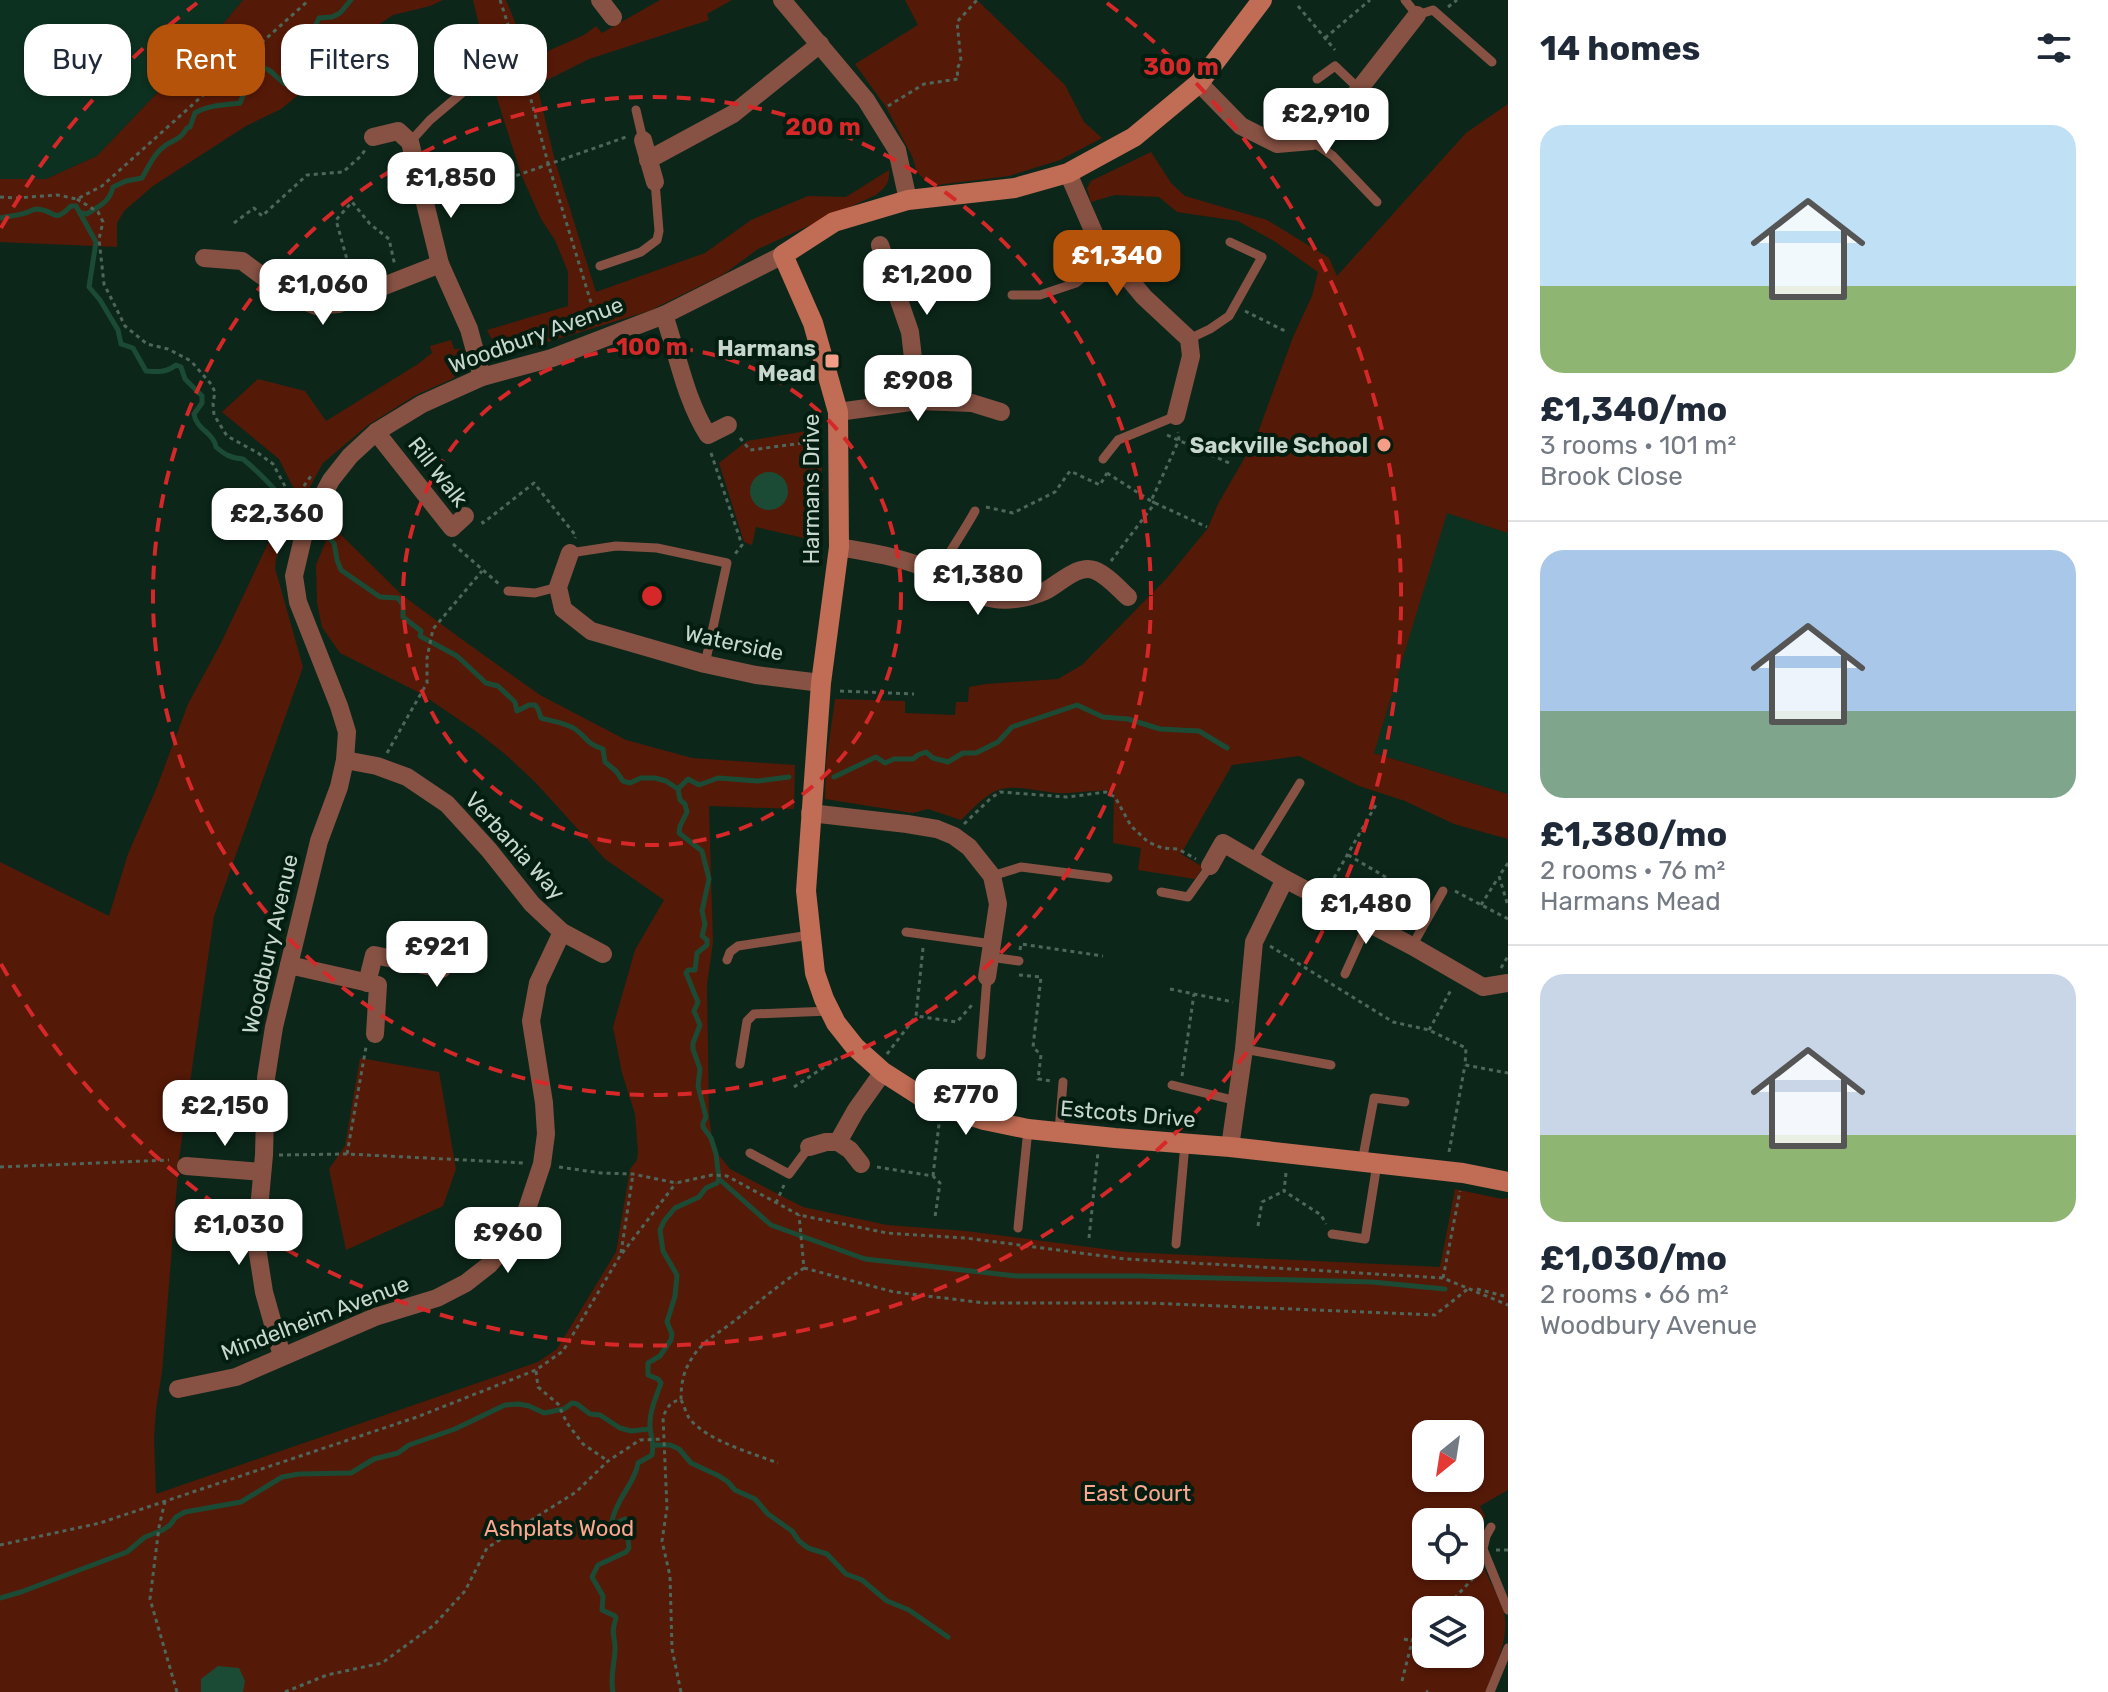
<!DOCTYPE html>
<html lang="en">
<head>
<meta charset="utf-8">
<style>
  :root { --surface:#fff; --page:#f2f2f3; --text:#1f2937; --muted:#747a83; --line:#e0e1e3; --accent:#b45309 }
  body { margin:0; font-family:Rubik,sans-serif; background:var(--page); color:var(--text); height:100vh; display:flex; flex-direction:column; font-size:30px; white-space:nowrap }
  * { box-sizing:border-box; margin:0 }
  p { font-size:26px; color:var(--muted) }
  .icon { flex:none; width:44px; height:44px; fill:none; stroke:currentColor; stroke-width:2; stroke-linecap:round; stroke-linejoin:round }
  .map { position:relative; flex:1; overflow:hidden }
  .panel { display:flex; flex-direction:column; background:var(--surface); width:600px }
  .panel>* { flex:none }
  .banner { position:absolute; left:24px; top:24px; width:760px; height:72px; display:flex; gap:16px }
  .needle { width:52px; rotate:210deg }
  .fabs { position:absolute; left:1412px; top:1420px; display:grid; gap:16px }
  .fabs a { display:grid; place-items:center; width:72px; height:72px; border-radius:16px; background:var(--surface); box-shadow:0 2px 6px #0004; font-size:40px }
  .price { position:absolute; translate:-50% -68px; padding:0 18px; border-radius:16px; background:#fff; color:#222; font-size:26px; line-height:52px; filter:drop-shadow(0 2px 4px #0008) }
  .price::after { content:''; position:absolute; left:50%; top:48px; width:24px; height:18px; margin-left:-12px; background:inherit; clip-path:polygon(0 0,100% 0,50% 100%) }
  .price.current { background:var(--accent); color:#fff }
  ul { padding:0; list-style:none }
  li { display:grid; align-content:center; gap:16px; height:424px; padding:0 32px }
  li+li { border-top:2px solid var(--line) }
  li span { display:grid; place-items:center; height:248px; border-radius:24px; color:#555 }
  li>.icon { margin-inline-start:auto }
  span .icon { width:144px; height:144px; fill:#fffc; stroke-width:1 }
  li b { font-size:34px }
  h2 { display:flex; justify-content:space-between; align-items:center; height:96px; padding:0 32px; font-size:34px }
  .pill { padding:0 28px; border-radius:24px; background:var(--surface); box-shadow:0 2px 6px #0004; font-size:28px; line-height:72px }
  .pill.current { background:var(--accent); color:#fff }
  main { display:flex; flex:1; min-height:0 }
  .map>svg:first-child { display:block }
  .built { fill:#0c3120 }
  .green { fill:#551907; fill-rule:evenodd }
  .water { fill:#1c4b35 }
  .lines { fill:none; stroke-linecap:round; stroke-linejoin:round }
  .stream { stroke:#1c4b35; stroke-width:5 }
  .path { stroke:#4f665a; stroke-width:3; stroke-dasharray:4 4; stroke-linecap:butt }
  .lane { stroke:#875243; stroke-width:9 }
  .street { stroke:#875243; stroke-width:18 }
  .secondary { stroke:#c16c54; stroke-width:20 }
  .ring { fill:none; stroke:#d62828; stroke-width:4; stroke-dasharray:14 10 }
  .poi-dot { fill:#f49e87; stroke:#031e11; stroke-width:3 }
  .labels { text-anchor:middle; dominant-baseline:central; stroke-width:8; stroke-linejoin:round; paint-order:stroke }
  .street-label { font-size:22px; fill:#c8d7ce; stroke:#031e11 }
  .poi-label { font-size:22px; font-weight:bold; fill:#c8d7ce; stroke:#031e11; text-anchor:end }
  .park-label { font-size:22px; fill:#ffa78e; stroke:#031e11 }
  .centre { fill:#d62828; stroke:#031e11; stroke-width:4 }
  .ring-label { font-size:24px; text-anchor:middle; font-weight:bold; fill:#d62828; stroke:#031e11; stroke-width:8; stroke-linejoin:round; paint-order:stroke }
</style>
</head>
<body>
<main>
<div class="map">
<svg width="1508" height="1692" viewBox="0 0 1508 1692">
  <rect width="100%" height="100%" fill="#0c271a"/>
  <g class="built">
    <polygon points="0,0 243,0 222,25 97,156 46,179 0,179"/>
    <polygon points="1508,104 1508,794 1374,753 1466,133"/>
  </g>
  <g class="green">
    <polygon points="243,0 443,0 430,6 393,15 359,38 307,88 281,109 246,126 153,186 124,211 117,223 117,247 0,242 0,179 46,179 97,156 222,25"/>
    <path d="M473 0H506L530 59 584 35 596 26 602 33 660 0H732L707 14 709 20 589 59 537 85 555 161 596 292 705 253 751 220 808 196 846 197 889 170C890 183 886 187 876 195L758 249 724 274 649 311 532 347C512 350 496 352 487 330L568 306V272L555 240 541 219 521 174 495 92Z"/>
    <polygon points="905,0 977,0 1065,85 1084,122 1102,138 1060,160 1009,176 937,185 926,181 917,172 912,156 886,107 855,64 918,25"/>
    <path d="M1508 104V533L1447 513 1374 753 1508 794V839L1454 824 1405 801 1359 786 1299 756 1232 765 1181 854 1203 867 1195 879 1138 870 1141 848 1113 843 1114 791C1093 789 1077 794 1057 793 1040 792 1018 785 1001 789 986 793 972 810 961 820L928 809 913 813 825 799 826 763 835 699 905 701V713L955 715 956 702H968L969 687 986 684 1058 679 1082 665 1167 578 1208 528 1218 504 1256 438 1293 337 1312 296 1318 272 1274 241 1238 221 1177 212 1159 197 1115 195 1091 202 1087 188 1091 181 1151 152 1171 183 1185 196 1267 220 1329 258 1337 276 1466 133Z"/>
    <polygon points="451,340 454,349 468,350 467,362 462,370 452,379 416,395 368,425 323,463 304,498 293,487 279,459 222,412 258,379 305,391 326,421 418,364 432,353 430,346"/>
    <polygon points="819,429 823,491 817,541 756,527 752,545 744,542 719,463 747,441"/>
    <path d="M332 526 402 595 460 638 540 695 626 740 692 758 795 765 794 809 709 806 713 943 707 984 709 1116 712 1137 718 1154 730 1169 803 1207 887 1225 966 1231 1127 1252 1440 1267 1455 1189 1502 1199 1508 1198V1490L1480 1506 1485 1516C1482 1525 1478 1537 1478 1547 1479 1570 1502 1594 1505 1618 1508 1643 1494 1669 1486 1692H0V862L109 916 128 854 157 787 188 704 221 643 272 535 283 540 276 559 275 568 303 667 214 916 179 1159 162 1372 156 1409 154 1438 156 1494 538 1362 557 1349 616 1252 630 1169 637 1160 638 1152 635 1114 622 1073 613 1027 635 950 664 900 605 859 535 782 505 754 477 732 420 693 340 653 322 627 317 603 316 565ZM1426 1434H1470V1478H1426ZM1426 1522H1470V1566H1426ZM1426 1610H1470V1654H1426Z"/>
    <polygon points="360,1058 439,1072 456,1169 443,1206 346,1250 329,1169 345,1146"/>
  </g>
  <g class="water">
    <circle cx="769" cy="491" r="19"/>
    <polygon points="218,1666 239,1668 245,1681 243,1692 201,1692 201,1679"/>
  </g>
  <g class="lines">
    <g class="stream">
      <path d="M82 213 87 214C100 205 109 203 113 187L126 181 142 178C149 166 154 153 166 145 175 139 181 139 187 128L190 127 195 113C208 105 224 105 240 103L247 86 260 67C270 67 277 79 285 84L296 80 302 73 298 67 300 60 294 56 296 50C320 39 308 37 319 18L332 17 340 13 351 0"/>
      <path d="M0 218C8 216 17 216 25 213 29 212 33 209 37 209 57 210 52 225 71 206H76L96 242 89 287 100 300 118 330 121 344 133 348 146 371C157 372 166 373 176 365L181 367 185 379 202 396V403L194 414C196 429 214 433 216 447 225 455 231 458 243 459 260 473 275 489 289 506"/>
      <path d="M321 530 334 543 337 560 341 570 380 597 398 598 403 605V617L421 631 420 636 457 656 486 683 498 686 515 702 517 711 529 705H535L538 709 541 718C552 721 566 723 575 729 589 739 585 743 603 749L605 762 616 771 623 781 630 783 641 778H655L666 781 678 789 680 800 685 804 687 812 680 826 679 833 702 851 709 879 702 911 705 924 702 936 707 940V945L697 953 695 970H688L686 973 698 1002 694 1011 700 1025 693 1043V1049L700 1069 698 1086 706 1117 703 1123V1127L711 1138 716 1154 719 1179 771 1225 865 1259 1016 1276H1139L1372 1282 1445 1289"/>
      <polyline points="834,777 876,757 885,763 894,759 913,759 918,755 926,752 933,758 948,762 963,753 976,753 998,742 1012,727 1077,705 1103,717 1128,719 1160,729 1199,731 1227,748"/>
      <polyline points="678,789 688,779 699,785 718,778 758,781 789,777"/>
      <polyline points="655,1445 670,1445 679,1449 691,1463 719,1476 728,1482 735,1490 755,1499 768,1514 792,1531 799,1541 808,1548 827,1554 846,1574 862,1580 887,1601 909,1610 948,1637"/>
      <polyline points="0,1598 21,1592 127,1552 145,1537 163,1530 170,1525 176,1517 185,1512 241,1502 282,1477 299,1474 351,1473 374,1459 398,1453 409,1445 455,1429 505,1405 519,1404 529,1406 544,1413 564,1409 572,1403 577,1404 590,1414 600,1415 620,1428 631,1431 649,1429"/>
      <path d="M613 1692C610 1678 614 1666 615 1651 616 1636 610 1637 616 1618L615 1616 602 1610 603 1596 592 1577 598 1565 626 1552 629 1548 628 1540 630 1524 625 1519 616 1523 612 1521C616 1499 635 1483 638 1463L652 1455C655 1442 649 1434 650 1422 650 1409 657 1395 661 1383L658 1379 648 1375V1363L660 1356 671 1340 672 1334 667 1322 675 1296 677 1275 663 1251 660 1230 664 1221 675 1208 699 1197 706 1188 717 1183 719 1179"/>
    </g>
    <g class="path">
      <polyline points="500,0 523,70 548,163 597,322"/>
      <polyline points="1298,6 1335,50"/>
      <polyline points="1448,7 1457,0"/>
      <polyline points="1325,38 1370,0"/>
      <polyline points="888,106 924,84 958,79 957,69 961,61 957,22 977,0"/>
      <polyline points="501,181 626,137"/>
      <polyline points="0,197 16,198 57,195 77,199 102,186 309,0"/>
      <polyline points="77,199 98,212 103,222 99,239 104,284 125,326 147,344 168,349 191,361 211,384 215,392 213,403 214,415 227,436 258,453 273,464 287,490 297,496 313,473"/>
      <polyline points="234,223 254,208 262,216 307,175 343,172 361,156 365,150"/>
      <polyline points="353,281 336,220 352,202 370,224 389,239 395,266"/>
      <polyline points="1245,311 1287,332"/>
      <polyline points="1167,435 1229,463"/>
      <polyline points="740,438 750,450 819,441"/>
      <polyline points="711,453 742,545 735,554"/>
      <polyline points="1107,473 1151,501"/>
      <polyline points="1155,503 1207,527"/>
      <polyline points="986,507 1013,513 1055,492 1070,471 1100,485 1107,473"/>
      <polyline points="482,521 483,523 534,483 576,536 575,538"/>
      <polyline points="453,544 499,584"/>
      <polyline points="1111,561 1155,503 1151,501 1179,440 1178,432"/>
      <polyline points="840,691 914,694"/>
      <polyline points="387,753 427,683 427,658 433,629 482,571"/>
      <polyline points="964,824 991,798 1000,792 1067,797 1106,792 1115,797 1131,826 1148,842 1162,848 1178,849 1196,859"/>
      <polyline points="1348,855 1425,900"/>
      <polyline points="1508,863 1499,876 1508,906"/>
      <polyline points="1330,885 1377,803"/>
      <polyline points="1455,891 1508,919"/>
      <polyline points="1481,905 1498,878"/>
      <polyline points="1270,946 1393,1022 1429,1030 1466,1048 1465,1065 1508,1073"/>
      <polyline points="923,948 916,1016 957,1022 972,1005"/>
      <polyline points="1020,950 1021,944 1103,956"/>
      <polyline points="1501,968 1508,956"/>
      <polyline points="1019,975 1041,977 1033,1047 1041,1055 1038,1079 1051,1081"/>
      <polyline points="1170,989 1233,1002"/>
      <polyline points="1429,1030 1452,988"/>
      <polyline points="887,1054 916,1016"/>
      <polyline points="1182,1076 1194,994"/>
      <polyline points="794,1087 838,1058"/>
      <polyline points="1449,1152 1465,1065"/>
      <polyline points="347,1154 366,1047"/>
      <polyline points="279,1155 347,1154 524,1163"/>
      <polyline points="0,1167 169,1160"/>
      <polyline points="559,1167 601,1173 633,1174 676,1183 712,1175 727,1176 799,1215 887,1233 966,1238 1126,1259 1443,1278 1508,1305"/>
      <polyline points="877,1167 933,1176 940,1183 935,1217"/>
      <polyline points="1286,1173 1284,1191 1321,1215 1326,1224"/>
      <polyline points="933,1176 939,1124"/>
      <polyline points="776,1203 784,1185"/>
      <polyline points="1258,1226 1262,1202 1284,1191"/>
      <polyline points="1089,1238 1098,1152"/>
      <polyline points="621,1253 633,1174"/>
      <polyline points="804,1268 894,1292 985,1303 1148,1303 1435,1315 1469,1288"/>
      <polyline points="1443,1278 1460,1191"/>
      <polyline points="1477,1289 1508,1297"/>
      <polyline points="536,1371 538,1387 558,1404 567,1423 583,1444 608,1461"/>
      <path d="M681 1400C684 1405 686 1413 689 1418 707 1441 752 1453 778 1463"/>
      <polyline points="165,1501 159,1527 150,1599 177,1692"/>
      <polyline points="0,1545 100,1523 417,1417 536,1370 563,1351 620,1256 676,1183"/>
      <polyline points="1496,1550 1508,1550"/>
      <polyline points="1404,1639 1412,1641"/>
      <polyline points="1402,1681 1423,1598 1449,1604 1480,1571"/>
      <polyline points="1426,1691 1428,1692"/>
      <polyline points="285,1692 327,1675 382,1663 434,1625 465,1591 487,1548 576,1492 608,1461 640,1440 663,1439"/>
      <path d="M681 1692 672 1649 670 1576 662 1541 667 1508 663 1417C667 1408 670 1401 681 1400 681 1384 683 1372 692 1358 701 1343 715 1335 729 1325 754 1306 778 1285 804 1268L799 1215"/>
    </g>
    <g class="lane">
      <polyline points="1405,0 1417,15 1433,10 1492,62"/>
      <polyline points="1317,79 1335,66 1359,89"/>
      <polyline points="636,110 643,140"/>
      <polyline points="1312,141 1333,156 1377,202"/>
      <polyline points="410,142 430,120 469,87"/>
      <polyline points="600,266 641,252 657,240 659,231 655,182"/>
      <polyline points="1012,295 1040,295 1076,283 1110,256"/>
      <polyline points="1189,339 1210,329 1229,316 1262,257 1230,242"/>
      <polyline points="1103,459 1118,440 1176,416"/>
      <polyline points="570,553 616,546 657,548 727,563 705,664"/>
      <path d="M937 574C949 552 963 533 975 511"/>
      <polyline points="508,591 535,593 558,587"/>
      <polyline points="1253,859 1300,783"/>
      <polyline points="992,876 1021,867 1108,878"/>
      <polyline points="1161,892 1188,897 1210,866"/>
      <polyline points="906,932 992,944"/>
      <polyline points="1412,946 1443,891"/>
      <polyline points="990,957 1019,961"/>
      <polyline points="727,960 730,952 738,946 810,935"/>
      <polyline points="1345,974 1368,923"/>
      <polyline points="1244,1049 1331,1065"/>
      <polyline points="981,1055 987,977"/>
      <polyline points="740,1064 747,1021 754,1014 830,1011"/>
      <polyline points="1172,1085 1237,1101"/>
      <polyline points="1059,1131 1063,1082"/>
      <polyline points="750,1153 789,1174 809,1147"/>
      <polyline points="1362,1162 1374,1098 1405,1102"/>
      <polyline points="1018,1228 1028,1129"/>
      <polyline points="1332,1234 1365,1239 1377,1164"/>
      <polyline points="1176,1244 1185,1144"/>
      <polyline points="1491,1527 1486,1536 1483,1549 1508,1610"/>
      <polyline points="1490,1692 1508,1648"/>
    </g>
    <g class="street">
      <polyline points="600,0 613,17"/>
      <polyline points="782,0 866,100 897,150 908,200"/>
      <polyline points="1199,83 1241,126 1277,144 1312,141 1337,124 1353,97 1417,15"/>
      <polyline points="373,137 398,131 410,142 440,264 469,329 482,377"/>
      <polyline points="643,140 655,182"/>
      <polyline points="648,160 733,114 820,44"/>
      <polyline points="1068,173 1098,242 1144,297 1189,339 1191,356 1176,416"/>
      <polyline points="880,245 910,332 918,401"/>
      <polyline points="204,258 242,261 284,292 316,306 338,304 440,264"/>
      <path d="M664 315C678 355 685 399 708 435L728 425"/>
      <polyline points="838,412 918,401 972,403 1001,412"/>
      <polyline points="376,432 452,528 465,516"/>
      <path d="M839 547C868 552 895 556 923 567 955 580 977 604 1015 599 1024 598 1036 595 1045 591 1059 584 1078 564 1094 570 1107 575 1118 588 1128 597"/>
      <polyline points="570,553 558,587 563,609 591,631 705,664 756,675 821,683"/>
      <polyline points="345,760 377,766 407,777 447,804 489,850 532,904 562,932 603,954"/>
      <polyline points="810,813 907,824 937,829 954,836 969,847 992,876 998,904 987,977"/>
      <polyline points="1210,866 1223,843 1285,879 1412,946 1483,987 1508,983"/>
      <polyline points="289,965 378,985 375,1034"/>
      <polyline points="367,983 374,955 442,969 447,947"/>
      <polyline points="838,1142 850,1150 861,1164"/>
      <polyline points="809,1147 826,1142 838,1142 856,1110 883,1072"/>
      <polyline points="1230,1147 1244,1049 1254,942 1285,879"/>
      <polyline points="186,1166 262,1172"/>
      <polyline points="282,1356 264,1292 256,1241 264,1155 266,1078 274,1027 319,841 339,787 345,760 347,732 339,706 298,602 294,576 305,529 331,480 350,456 376,432 422,404 482,377 552,358 664,315 783,255"/>
      <polyline points="178,1389 236,1377 375,1317 437,1298 466,1283 489,1265 507,1244 524,1218 542,1164 546,1134 544,1103 531,1021 538,983 562,932"/>
    </g>
    <polyline class="secondary" points="1262,0 1199,83 1134,137 1068,173 1015,188 908,200 834,222 783,255 813,323 838,412 839,547 821,683 806,891 815,973 824,999 836,1023 855,1047 883,1072 922,1097 953,1110 984,1120 1028,1129 1115,1138 1230,1147 1463,1173 1508,1182"/>
  </g>
  <g class="ring">
    <circle cx="652" cy="596" r="249"/>
    <circle cx="652" cy="596" r="499"/>
    <path d="M1 228A748 748 0 0 1 197 3M1107 3A748 748 0 1 1 1 964"/>
  </g>
  <g class="poi-dot">
    <rect x="824" y="353" width="16" height="16" rx="4"/>
    <circle cx="1384" cy="445" r="8"/>
  </g>
  <g class="labels">
    <g class="street-label">
      <text transform="translate(536 335) rotate(-20)">Woodbury Avenue</text>
      <text transform="translate(438 472) rotate(52)">Rill Walk</text>
      <text transform="translate(811 489) rotate(-90)">Harmans Drive</text>
      <text transform="translate(734 643) rotate(12)">Waterside</text>
      <text transform="translate(515 846) rotate(48)">Verbania Way</text>
      <text transform="translate(270 944) rotate(-77)">Woodbury Avenue</text>
      <text transform="translate(1128 1114) rotate(5)">Estcots Drive</text>
      <text transform="translate(315 1318) rotate(-21)">Mindelheim Avenue</text>
    </g>
    <g class="poi-label">
      <text x="816" y="348">Harmans<tspan x="816" dy="25">Mead</tspan></text>
      <text x="1368" y="445">Sackville School</text>
    </g>
    <g class="park-label">
      <text x="1137" y="1493">East Court</text>
      <text x="559" y="1528">Ashplats Wood</text>
    </g>
  </g>
  <circle cx="652" cy="596" r="12" class="centre"/>
  <g class="ring-label">
    <text x="1181" y="75">300 m</text>
    <text x="823" y="135">200 m</text>
    <text x="652" y="355">100 m</text>
  </g>
</svg>
<div class="fabs">
<a><svg class="needle" viewBox="-14 -14 28 28"><path d="M0-13l5 13h-10z" fill="#e53935"/><path d="M0 13l5-13h-10z" fill="#747a83"/></svg></a>
<a><svg class="icon" aria-label="locate" viewBox="0 0 24 24"><circle cx="12" cy="12" r="6"/><path d="M12 2v4M12 18v4M2 12h4M18 12h4"/></svg></a>
<a><svg class="icon" aria-label="layers" viewBox="0 0 24 24"><path d="M12 4l9 5-9 5-9-5zM3 14l9 5 9-5"/></svg></a>
</div>
<b class="price" style="left:1326px;top:156px">£2,910</b>
<b class="price" style="left:451px;top:220px">£1,850</b>
<b class="price current" style="left:1117px;top:298px">£1,340</b>
<b class="price" style="left:927px;top:317px">£1,200</b>
<b class="price" style="left:323px;top:327px">£1,060</b>
<b class="price" style="left:918px;top:423px">£908</b>
<b class="price" style="left:277px;top:556px">£2,360</b>
<b class="price" style="left:978px;top:617px">£1,380</b>
<b class="price" style="left:1366px;top:946px">£1,480</b>
<b class="price" style="left:437px;top:989px">£921</b>
<b class="price" style="left:966px;top:1137px">£770</b>
<b class="price" style="left:225px;top:1148px">£2,150</b>
<b class="price" style="left:239px;top:1267px">£1,030</b>
<b class="price" style="left:508px;top:1275px">£960</b>
<div class="banner">
<a class="pill">Buy</a>
<a class="pill current">Rent</a>
<a class="pill">Filters</a>
<a class="pill">New</a>
</div>
</div>
<section class="panel">
<h2>14 homes<svg class="icon" aria-label="filters" viewBox="0 0 24 24"><path d="M4 7h16M4 17h16"/><circle cx="9" cy="7" r="2"/><circle cx="15" cy="17" r="2"/></svg></h2>
<ul>
<li><span style="background:linear-gradient(#bfe0f5 65%,#8fb573 0)"><svg class="icon" aria-label="home" viewBox="0 0 24 24"><path d="M3 11l9-7 9 7M6 9v11h12V9"/></svg></span><div><b>£1,340/mo</b><p>3 rooms · 101 m²</p><p>Brook Close</p></div></li>
<li><span style="background:linear-gradient(#a9c7e8 65%,#7fa58c 0)"><svg class="icon" aria-label="home" viewBox="0 0 24 24"><path d="M3 11l9-7 9 7M6 9v11h12V9"/></svg></span><div><b>£1,380/mo</b><p>2 rooms · 76 m²</p><p>Harmans Mead</p></div></li>
<li><span style="background:linear-gradient(#c9d6e8 65%,#8fb573 0)"><svg class="icon" aria-label="home" viewBox="0 0 24 24"><path d="M3 11l9-7 9 7M6 9v11h12V9"/></svg></span><div><b>£1,030/mo</b><p>2 rooms · 66 m²</p><p>Woodbury Avenue</p></div></li>
</ul>
</section>
</main>
</body>
</html>
